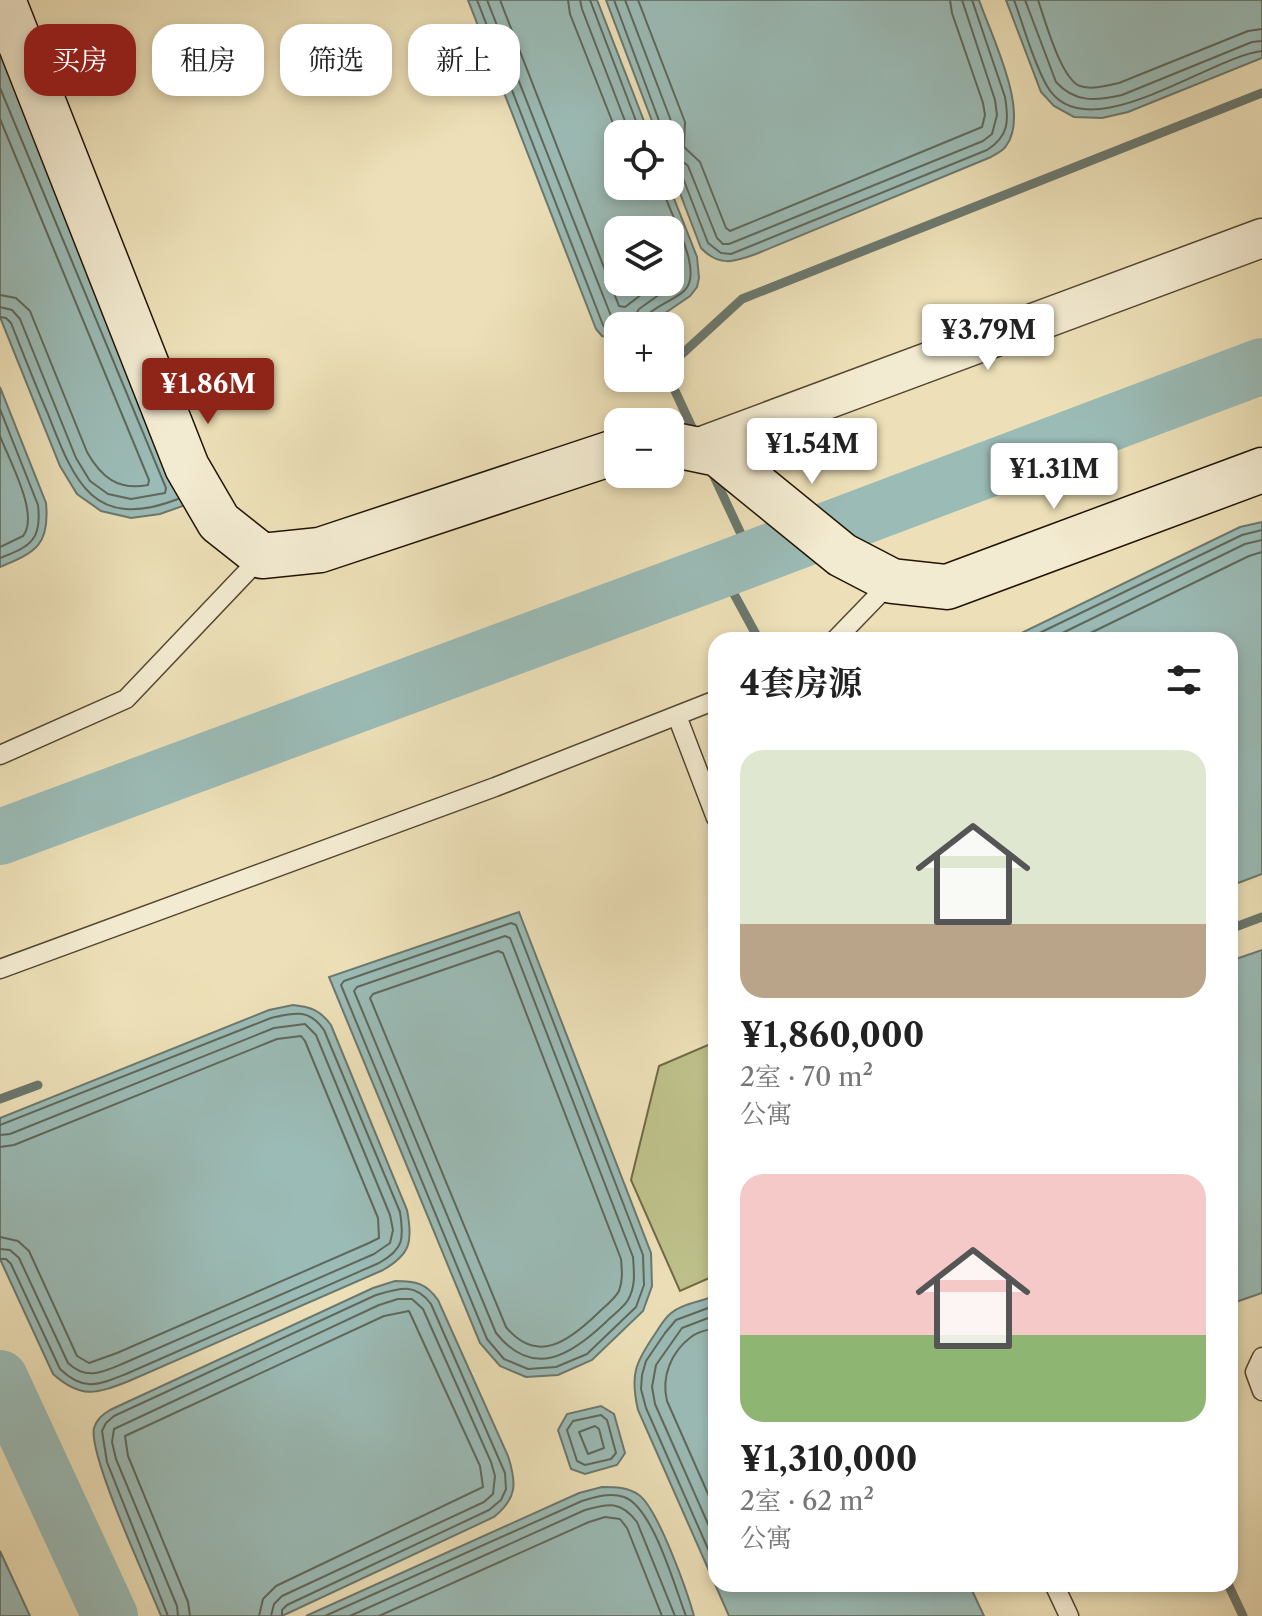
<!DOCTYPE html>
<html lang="zh">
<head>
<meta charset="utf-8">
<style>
  :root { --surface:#fff; --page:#f6f6f6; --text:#222; --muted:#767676; --accent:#8f2418 }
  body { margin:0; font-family:"Libre Caslon Text","Noto Serif SC",serif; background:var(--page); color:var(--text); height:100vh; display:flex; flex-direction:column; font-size:30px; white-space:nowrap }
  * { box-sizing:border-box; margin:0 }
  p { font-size:26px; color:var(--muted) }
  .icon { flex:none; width:44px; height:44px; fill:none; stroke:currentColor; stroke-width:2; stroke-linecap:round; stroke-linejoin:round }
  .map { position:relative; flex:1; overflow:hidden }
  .sheet { position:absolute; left:708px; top:632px; width:530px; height:960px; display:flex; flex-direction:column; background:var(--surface); border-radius:24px; box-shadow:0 4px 12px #0003 }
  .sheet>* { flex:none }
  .guide { position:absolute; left:24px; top:24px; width:564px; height:72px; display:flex; gap:16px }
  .buttons { position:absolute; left:604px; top:120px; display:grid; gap:16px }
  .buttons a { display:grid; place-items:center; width:80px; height:80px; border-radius:16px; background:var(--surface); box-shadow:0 4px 12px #0003; font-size:40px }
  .price { position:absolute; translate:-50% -68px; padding:0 18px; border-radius:8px; background:#fff; color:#222; font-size:26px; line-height:52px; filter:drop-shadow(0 2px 4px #0008) }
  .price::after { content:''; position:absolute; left:50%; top:48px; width:24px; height:18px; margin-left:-12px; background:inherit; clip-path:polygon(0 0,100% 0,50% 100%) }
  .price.active { background:var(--accent); color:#fff }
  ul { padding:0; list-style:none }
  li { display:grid; align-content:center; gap:16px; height:424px; padding:0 32px }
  li span { display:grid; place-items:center; height:248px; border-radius:24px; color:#555 }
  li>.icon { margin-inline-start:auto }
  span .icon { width:144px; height:144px; fill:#fffc; stroke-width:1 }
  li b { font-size:34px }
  h2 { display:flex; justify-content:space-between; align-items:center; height:96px; padding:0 32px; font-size:34px }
  .chip { padding:0 28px; border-radius:24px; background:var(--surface); box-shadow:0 4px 12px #0003; font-size:28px; line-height:72px }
  .chip.active { background:var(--accent); color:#fff }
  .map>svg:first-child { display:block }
  .green { fill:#bec18b; stroke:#706a47; stroke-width:2 }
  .water { fill:#9bbbb6; stroke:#6b786e; stroke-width:2; fill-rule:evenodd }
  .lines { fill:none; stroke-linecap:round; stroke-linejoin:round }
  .shore { stroke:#5e685c; stroke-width:2 }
  .stream { stroke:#6b786e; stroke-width:9 }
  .river { stroke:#9bbbb6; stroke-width:56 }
  .lane-casing { stroke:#554730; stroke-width:21 }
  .street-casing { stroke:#554730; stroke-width:41 }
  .secondary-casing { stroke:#221403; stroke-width:47 }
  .lane { stroke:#f3ebd1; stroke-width:18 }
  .street { stroke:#f3ebd1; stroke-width:38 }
  .secondary { stroke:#f3ebd1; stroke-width:44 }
</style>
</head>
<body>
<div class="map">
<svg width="1262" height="1616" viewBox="0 0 1262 1616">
  <rect width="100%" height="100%" fill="#ede0b8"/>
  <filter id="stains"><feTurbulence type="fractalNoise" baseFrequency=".0025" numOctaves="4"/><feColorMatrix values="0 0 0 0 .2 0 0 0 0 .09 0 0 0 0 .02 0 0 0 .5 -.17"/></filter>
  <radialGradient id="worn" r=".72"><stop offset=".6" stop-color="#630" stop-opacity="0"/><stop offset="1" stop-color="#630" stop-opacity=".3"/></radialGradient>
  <polygon class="green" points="715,1042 716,1275 680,1291 631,1180 659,1066"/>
  <g class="water">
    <path d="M468 0H597L649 134H618V186H669L697 257 699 278 697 287 690 296 646 326H618V339L602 336 596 329ZM618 230H670V282H618Z"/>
    <path d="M606 0H979C991 35 1031 113 1006 146 1003 151 996 154 991 157L756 254C734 262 719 267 701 248L670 167V134H657Z"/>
    <polygon points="1006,0 1262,0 1262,58 1128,112 1102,118 1074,117 1054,106 1041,92"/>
    <polygon points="0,40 191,503 160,514 131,518 101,511 77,494 60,466 0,317"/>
    <path d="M0 387 46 503C50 545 36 552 0 567Z"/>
    <polygon points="1262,522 1262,874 1230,886 1230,640 1007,640 1240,527"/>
    <polygon points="519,912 651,1253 652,1286 643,1311 592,1360 558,1375 526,1377 500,1366 480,1343 329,977"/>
    <polygon points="1262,950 1262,1293 1230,1304 1230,961"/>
    <path d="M293 1005C311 1007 320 1010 331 1025L407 1210C413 1241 411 1254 383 1270L129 1381C96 1394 81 1399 53 1374L0 1259V1118L269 1010Z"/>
    <path d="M395 1281C416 1281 426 1283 438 1300L508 1456C517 1484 517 1498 494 1517L282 1616H161C148 1583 88 1455 94 1428 97 1419 102 1415 110 1410L373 1288Z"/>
    <path d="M716 1296V1584H969L984 1616H729L638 1410C630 1375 635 1363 655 1334 659 1328 664 1319 670 1314 681 1304 701 1301 716 1296Z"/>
    <polygon points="601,1406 614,1414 625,1453 617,1465 585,1474 571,1469 558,1430 567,1414"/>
    <path d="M602 1487C615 1487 628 1487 639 1495 658 1509 687 1591 694 1616H306L579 1493Z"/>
    <polygon points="0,1551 30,1616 0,1616"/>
  </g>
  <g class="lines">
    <g class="shore">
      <polyline points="477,0 603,325 607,330 618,332"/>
      <polyline points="487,0 613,321 630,324 639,309 680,280 680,263 670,238"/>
      <polyline points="500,0 619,306 625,307 658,282"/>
      <polyline points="568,0 570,14 618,136"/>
      <polyline points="580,0 582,9 630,134"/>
      <polyline points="590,0 641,134"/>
      <polyline points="614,0 664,134"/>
      <polyline points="625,0 673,126 674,135 670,144"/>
      <polyline points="638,0 685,122 684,147 700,162 726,228 730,231 982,127 985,115 983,103 952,13 950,0"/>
      <path d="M1014 0C1024 27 1033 62 1047 86 1085 153 1211 56 1262 51"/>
      <path d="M1025 0 1056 82C1075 103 1096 101 1122 95L1252 42 1262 41"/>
      <path d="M1038 0C1045 20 1061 79 1080 86 1092 90 1106 86 1119 83L1248 31 1262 29"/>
      <polyline points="0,88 166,488 165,493 131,499 108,494 90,481 76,458 20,319 12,310 0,307"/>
      <path d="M0 119 149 480 148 485C118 491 101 477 87 452L30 311 16 298 0 295"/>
      <polyline points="670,158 681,160 688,166 717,238 723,244 729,244 983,141 992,134 997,115 995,100 962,0"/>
      <path d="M670 168 681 173 708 243 721 253 731 254 987 150C1009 136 1009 121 1005 97L972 0"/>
      <path d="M0 317 6 318 11 323C23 353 35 384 48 414 74 481 93 532 178 499"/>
      <path d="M642 326C644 309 672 302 684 291 706 271 667 211 662 186"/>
      <path d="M0 409 38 505C42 540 31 546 0 558"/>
      <path d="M0 436C9 460 40 515 23 536L0 547"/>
      <polyline points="1025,640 1242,535 1262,530"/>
      <polyline points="1048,640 1245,544 1262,540"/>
      <polyline points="1076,640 1249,556 1262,552"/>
      <polygon points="511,923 516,925 643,1255 644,1285 636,1307 587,1354 556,1367 528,1369 504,1359 487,1339 341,985 344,981"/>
      <path d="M505 936 510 938 633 1257C634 1272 636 1286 628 1300 623 1308 613 1315 606 1322 570 1356 533 1379 496 1333L354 991 357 987Z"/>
      <path d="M498 951 503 953 621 1259C622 1270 623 1281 619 1291 614 1300 604 1307 597 1314 569 1341 537 1365 506 1327L370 998 373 994Z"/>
      <path d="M0 1125 271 1018C294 1013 309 1008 324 1030L400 1212C404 1239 404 1249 379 1263L126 1374C98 1385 84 1392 60 1369L11 1264 6 1259H0"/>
      <path d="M0 1135 10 1134 274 1028 305 1024 316 1035 390 1215 393 1230 390 1243 374 1254 122 1364C101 1373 86 1380 68 1363L19 1258 10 1250 0 1249"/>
      <polyline points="0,1147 14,1145 277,1039 301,1036 305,1041 378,1218 379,1238 369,1243 117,1353 89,1363 77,1356 29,1251 18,1241 0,1237"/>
      <polyline points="716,1305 676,1320 665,1333 646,1361 642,1375 641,1389 646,1408 716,1567"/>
      <polyline points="716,1315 682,1328 656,1365 652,1387 655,1404 716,1542"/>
      <path d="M716 1328C708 1330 698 1331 691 1337 671 1352 661 1377 667 1401L716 1512"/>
      <polygon points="601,1415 607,1420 616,1453 611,1459 585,1465 577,1461 567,1430 573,1421"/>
      <polygon points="595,1426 599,1429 604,1448 588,1454 579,1432"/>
      <path d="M168 1616 107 1462 102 1431 106 1423 114 1416 376 1295C399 1288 415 1282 431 1304L505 1473 506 1489 501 1500 489 1510 287 1605 282 1610V1616"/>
      <polyline points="178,1616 177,1606 116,1459 112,1442 114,1429 379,1305 398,1299 412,1299 423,1309 491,1462 495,1476 493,1494 484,1502 282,1596 274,1604 271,1616"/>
      <polyline points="190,1616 188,1602 128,1456 125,1436 384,1316 409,1311 480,1466 483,1487 276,1586 263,1599 259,1616"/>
      <path d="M325 1616 582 1501C595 1497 610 1492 624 1497 653 1507 675 1588 686 1616"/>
      <path d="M350 1616 585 1510C609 1503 621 1501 637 1522L675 1616"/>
      <polyline points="379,1616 589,1522 605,1517 620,1519 627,1528 662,1616"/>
    </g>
    <g class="stream">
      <polyline points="670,365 742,299 1262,93"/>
      <polyline points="669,378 696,436"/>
      <polyline points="712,472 741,534"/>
      <polyline points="721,570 759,640"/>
      <polyline points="1230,929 1262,917"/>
      <polyline points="0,1099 38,1085"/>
      <polyline points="1228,1584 1243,1616"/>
    </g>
    <g class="river">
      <polyline points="0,837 721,570 1262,366"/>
      <polyline points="0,1378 110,1616"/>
    </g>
    <defs>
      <g id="lane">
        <polyline points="835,640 891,582"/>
        <polyline points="677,716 716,818"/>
        <polyline points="0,755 126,699 262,556"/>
        <polyline points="0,969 495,787 716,700"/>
        <polyline points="1262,1357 1255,1372 1262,1391"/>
        <polyline points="1054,1584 1069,1616"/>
      </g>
      <polyline id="street" points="694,449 1262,238"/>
      <g id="secondary">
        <polyline points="3,0 187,467 219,522 262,556 320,550 618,451"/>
        <polyline points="670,444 718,454 842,555 892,581 947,587 1262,470"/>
      </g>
    </defs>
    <use href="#lane" class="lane-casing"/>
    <use href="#street" class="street-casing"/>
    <use href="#secondary" class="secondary-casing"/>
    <use href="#lane" class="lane"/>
    <use href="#street" class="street"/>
    <use href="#secondary" class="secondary"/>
  </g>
  <rect width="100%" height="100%" filter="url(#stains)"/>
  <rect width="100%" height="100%" fill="url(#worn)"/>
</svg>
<div class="buttons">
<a><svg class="icon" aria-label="locate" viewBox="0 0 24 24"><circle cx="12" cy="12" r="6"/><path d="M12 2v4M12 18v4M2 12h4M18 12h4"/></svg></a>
<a><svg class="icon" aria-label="layers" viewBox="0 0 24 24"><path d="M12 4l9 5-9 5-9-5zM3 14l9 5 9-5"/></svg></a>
<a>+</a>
<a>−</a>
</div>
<b class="price" style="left:988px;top:372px">¥3.79M</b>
<b class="price active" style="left:208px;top:426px">¥1.86M</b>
<b class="price" style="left:812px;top:486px">¥1.54M</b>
<b class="price" style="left:1054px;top:511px">¥1.31M</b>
<div class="guide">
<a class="chip active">买房</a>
<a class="chip">租房</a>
<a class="chip">筛选</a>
<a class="chip">新上</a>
</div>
<section class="sheet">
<h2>4套房源<svg class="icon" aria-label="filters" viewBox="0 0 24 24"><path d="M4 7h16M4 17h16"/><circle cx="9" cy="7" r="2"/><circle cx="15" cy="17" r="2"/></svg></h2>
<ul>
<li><span style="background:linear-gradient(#dfe7d0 70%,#b9a48a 0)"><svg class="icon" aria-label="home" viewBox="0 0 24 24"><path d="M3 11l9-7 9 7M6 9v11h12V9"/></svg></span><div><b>¥1,860,000</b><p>2室 · 70 m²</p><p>公寓</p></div></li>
<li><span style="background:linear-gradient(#f6c9c9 65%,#8fb573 0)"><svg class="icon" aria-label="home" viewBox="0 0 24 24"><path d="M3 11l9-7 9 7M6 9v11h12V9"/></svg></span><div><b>¥1,310,000</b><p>2室 · 62 m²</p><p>公寓</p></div></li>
</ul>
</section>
</div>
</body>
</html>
